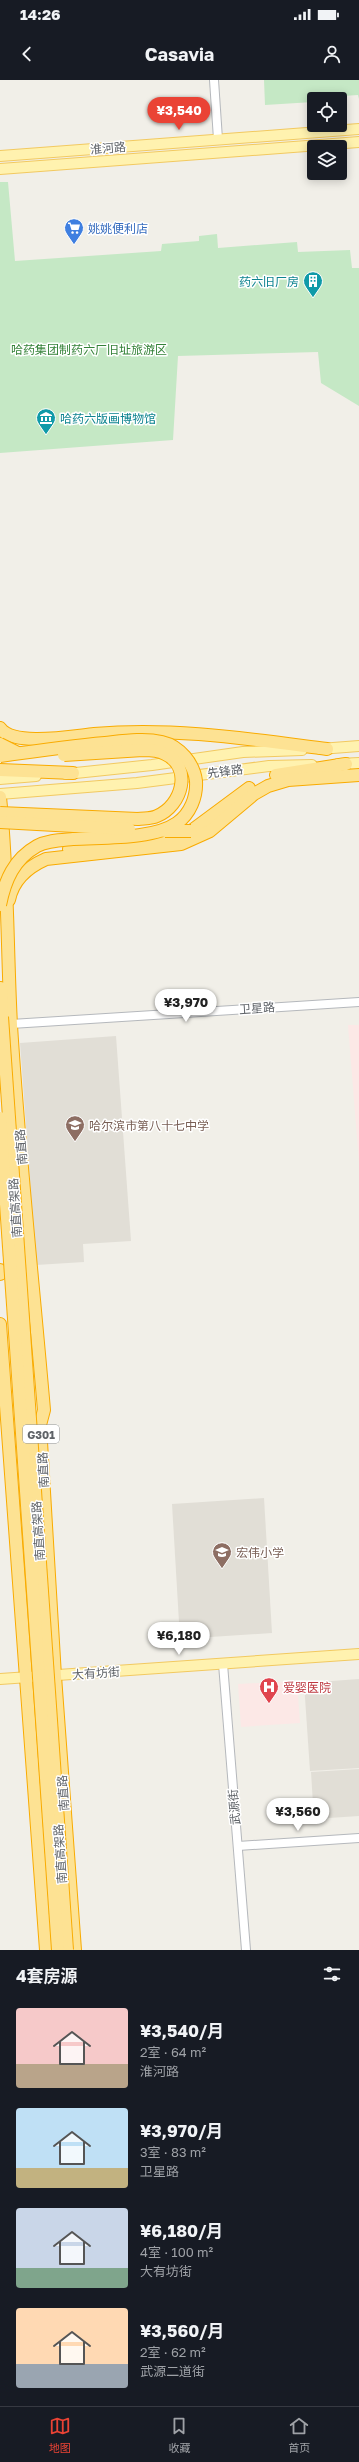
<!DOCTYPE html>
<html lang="zh">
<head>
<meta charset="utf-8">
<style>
  :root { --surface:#171b24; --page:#20242c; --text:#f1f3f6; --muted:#9ea1a6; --line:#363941; --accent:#ea4335 }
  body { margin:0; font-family:"Golos Text","Noto Sans SC",sans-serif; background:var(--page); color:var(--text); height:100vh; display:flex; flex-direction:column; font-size:15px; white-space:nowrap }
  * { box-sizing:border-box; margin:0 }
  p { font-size:13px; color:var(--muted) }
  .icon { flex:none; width:22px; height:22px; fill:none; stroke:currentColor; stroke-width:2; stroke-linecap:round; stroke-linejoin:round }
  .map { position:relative; height:1870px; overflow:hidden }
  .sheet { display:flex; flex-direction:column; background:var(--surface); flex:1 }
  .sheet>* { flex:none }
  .buttons { position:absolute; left:307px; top:12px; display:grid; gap:8px }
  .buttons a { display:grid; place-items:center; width:40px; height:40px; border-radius:4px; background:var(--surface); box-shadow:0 2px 10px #0003; font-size:20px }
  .price { position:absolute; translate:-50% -34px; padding:0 9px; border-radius:14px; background:#fff; color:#222; font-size:13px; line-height:26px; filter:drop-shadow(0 1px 2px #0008) }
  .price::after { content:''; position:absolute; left:50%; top:24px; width:12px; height:9px; margin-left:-6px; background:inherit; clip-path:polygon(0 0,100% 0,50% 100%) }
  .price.active { background:var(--accent); color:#fff }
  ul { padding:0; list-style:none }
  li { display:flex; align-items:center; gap:12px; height:100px; padding:0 16px }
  li span { display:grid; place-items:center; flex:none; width:112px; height:80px; border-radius:4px; color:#555 }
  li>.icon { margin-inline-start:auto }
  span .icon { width:48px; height:48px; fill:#fffc; stroke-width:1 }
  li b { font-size:17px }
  h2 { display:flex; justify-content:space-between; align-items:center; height:48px; padding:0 16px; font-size:17px }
  .status { display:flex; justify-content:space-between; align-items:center; height:28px; padding:0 20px; background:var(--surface); direction:ltr }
  .status svg { height:11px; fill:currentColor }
  header { display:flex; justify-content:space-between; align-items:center; height:52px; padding:0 16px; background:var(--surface); font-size:18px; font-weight:700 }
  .tabs { display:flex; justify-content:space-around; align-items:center; height:56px; border-top:1px solid var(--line); background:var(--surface); font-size:11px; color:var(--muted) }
  .tabs a { display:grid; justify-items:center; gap:2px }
  .tabs .active { color:var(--accent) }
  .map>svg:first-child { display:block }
  .education { fill:#e1ded6 }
  .medical { fill:#fce8e6 }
  .green { fill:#c5e8c5 }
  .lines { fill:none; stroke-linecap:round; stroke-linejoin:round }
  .minor-casing { stroke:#b5b8bc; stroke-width:10 }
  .major-casing { stroke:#f2c960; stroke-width:12 }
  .highway-casing { stroke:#f9ab00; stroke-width:14 }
  .minor { stroke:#fff; stroke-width:8 }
  .major { stroke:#fff2af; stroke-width:10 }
  .highway { stroke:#fde293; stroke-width:12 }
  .highway-bridge-casing { stroke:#f9ab00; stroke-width:14; stroke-linecap:butt }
  .highway-bridge { stroke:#fde293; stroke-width:12 }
  .labels { text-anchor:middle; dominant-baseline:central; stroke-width:3; stroke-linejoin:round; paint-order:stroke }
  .shield { fill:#fff; stroke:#8f9295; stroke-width:1 }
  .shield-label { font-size:11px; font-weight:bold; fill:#5f6368 }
  .street-label { font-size:12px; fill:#5f6368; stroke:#fff }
  .shop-label { font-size:12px; fill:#366cbe; stroke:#fff; text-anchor:start }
  .culture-label { font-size:12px; fill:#0d838f; stroke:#fff; text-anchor:end }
  .park-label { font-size:12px; fill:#348238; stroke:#fff }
  .education-label { font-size:12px; fill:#785e54; stroke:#fff; text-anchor:start }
  .health-label { font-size:12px; fill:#be3a42; stroke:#fff; text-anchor:start }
</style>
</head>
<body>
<div class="status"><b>14:26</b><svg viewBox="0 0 49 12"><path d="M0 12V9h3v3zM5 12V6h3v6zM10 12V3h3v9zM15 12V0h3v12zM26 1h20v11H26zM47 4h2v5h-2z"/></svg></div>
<header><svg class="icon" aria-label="back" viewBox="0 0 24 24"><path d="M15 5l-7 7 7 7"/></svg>Casavia<svg class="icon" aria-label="person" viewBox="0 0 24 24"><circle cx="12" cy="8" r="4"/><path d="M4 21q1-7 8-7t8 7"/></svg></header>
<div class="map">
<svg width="359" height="1870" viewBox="0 0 359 1870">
  <rect width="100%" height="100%" fill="#f1efe8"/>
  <g class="education">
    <polygon points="116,956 131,1161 83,1164 84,1182 36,1185 20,963"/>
    <polygon points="264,1418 272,1553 180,1559 172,1424"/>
    <polygon points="359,1599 359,1688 310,1691 304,1603"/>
    <polygon points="359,1689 359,1736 314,1739 311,1692"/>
  </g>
  <g class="medical">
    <polygon points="348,945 359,945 359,1083"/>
    <polygon points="297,1601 300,1643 241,1647 238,1604"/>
  </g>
  <g class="green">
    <polygon points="264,0 359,0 359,19 358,15 313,18 313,22 265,25"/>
    <polygon points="0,102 8,102 15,181 161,171 162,164 199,161 199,156 217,154 218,168 297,162 298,172 350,170 352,188 359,188 359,326 321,303 318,272 178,276 173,360 0,373"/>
  </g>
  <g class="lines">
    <defs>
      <g id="minor">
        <polyline points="214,0 218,59"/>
        <polyline points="11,944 359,922"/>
        <polyline points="223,1584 246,1870"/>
        <polyline points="238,1766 359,1758"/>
      </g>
      <g id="major">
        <polyline points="0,76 359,49"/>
        <polyline points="0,89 359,62"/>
        <polyline points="320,669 359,666"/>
        <polyline points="338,684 359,683"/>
        <polyline points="66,694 152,685 243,672 302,670"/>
        <polyline points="0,699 36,696"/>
        <polyline points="0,714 137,703 269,686 312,685"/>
        <polyline points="0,1599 359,1574"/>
      </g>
      <g id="highway">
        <path d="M0 648C13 667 73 656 94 654 173 647 249 659 327 669"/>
        <polyline points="0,690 73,693"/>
        <polyline points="276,695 346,684"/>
        <path d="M0 717C8 793 7 869 11 945 19 1074 33 1202 44 1330L40 1345 55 1596 75 1870"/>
        <polyline points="69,769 171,757 191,751 249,708"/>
        <path d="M9 820C13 799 28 787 46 779L181 764 210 751 254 714 268 706 288 700 359 695"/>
        <polyline points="1,908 2,937"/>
        <polyline points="0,1190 0,1194"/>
        <polyline points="0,1244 46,1870"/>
      </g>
    </defs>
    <use href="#minor" class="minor-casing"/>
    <use href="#major" class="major-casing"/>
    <use href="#highway" class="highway-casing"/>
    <use href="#minor" class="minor"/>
    <use href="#major" class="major"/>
    <use href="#highway" class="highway"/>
    <defs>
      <g id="highway-bridge">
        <polyline points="0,664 18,673"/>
        <path d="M0 676C35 671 70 666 105 663 124 661 144 658 162 662 180 666 194 684 196 701 197 717 190 734 177 743 153 760 101 757 73 759 61 760 48 760 37 766 14 779 5 800 0 825"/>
        <path d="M0 733 138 739C144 738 151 739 157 736 182 726 193 687 165 674 158 670 150 670 143 670L64 675"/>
        <polyline points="0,742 129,749"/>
        <polyline points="165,751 191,751"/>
        <polyline points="2,937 67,1870"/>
        <polyline points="0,1038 58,1870"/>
      </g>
    </defs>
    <use href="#highway-bridge" class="highway-bridge-casing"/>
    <use href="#highway-bridge" class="highway-bridge"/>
  </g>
  <defs>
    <symbol id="supermarket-pin" viewBox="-11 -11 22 30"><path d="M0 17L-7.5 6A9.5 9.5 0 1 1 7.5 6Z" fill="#3f7fe0" stroke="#fff"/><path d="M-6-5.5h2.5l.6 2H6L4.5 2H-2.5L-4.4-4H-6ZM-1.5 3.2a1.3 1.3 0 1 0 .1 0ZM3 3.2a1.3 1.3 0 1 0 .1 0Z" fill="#fff"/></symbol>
    <symbol id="building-pin" viewBox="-11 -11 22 30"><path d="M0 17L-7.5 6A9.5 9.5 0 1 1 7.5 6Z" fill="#0f9aa8" stroke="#fff"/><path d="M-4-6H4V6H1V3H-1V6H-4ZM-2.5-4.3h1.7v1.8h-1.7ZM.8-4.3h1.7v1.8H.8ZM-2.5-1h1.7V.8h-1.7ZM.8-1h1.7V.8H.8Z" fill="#fff"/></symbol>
    <symbol id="museum-pin" viewBox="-11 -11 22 30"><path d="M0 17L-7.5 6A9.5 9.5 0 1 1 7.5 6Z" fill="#0f9aa8" stroke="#fff"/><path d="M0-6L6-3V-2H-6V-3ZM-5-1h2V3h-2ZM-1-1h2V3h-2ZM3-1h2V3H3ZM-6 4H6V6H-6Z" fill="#fff"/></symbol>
    <symbol id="school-pin" viewBox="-11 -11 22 30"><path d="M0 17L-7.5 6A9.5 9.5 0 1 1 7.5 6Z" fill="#8d6e63" stroke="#fff"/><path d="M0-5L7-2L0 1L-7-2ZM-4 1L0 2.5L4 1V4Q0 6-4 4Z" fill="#fff"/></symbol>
    <symbol id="hospital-pin" viewBox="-11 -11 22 30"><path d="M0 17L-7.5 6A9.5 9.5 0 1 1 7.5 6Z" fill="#e0444e" stroke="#fff"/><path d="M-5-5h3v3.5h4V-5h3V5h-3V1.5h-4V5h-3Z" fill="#fff"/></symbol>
  </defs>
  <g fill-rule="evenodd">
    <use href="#supermarket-pin" x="63" y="137" width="22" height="30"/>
    <use href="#building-pin" x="302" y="190" width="22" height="30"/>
    <use href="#museum-pin" x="35" y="327" width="22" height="30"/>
    <use href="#school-pin" x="64" y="1034" width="22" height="30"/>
    <use href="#school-pin" x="211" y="1461" width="22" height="30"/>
    <use href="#hospital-pin" x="258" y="1596" width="22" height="30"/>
  </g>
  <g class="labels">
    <rect class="shield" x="23" y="1345" width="36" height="18" rx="3"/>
    <g class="shield-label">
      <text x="41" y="1354">G301</text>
    </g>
    <g class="street-label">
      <text transform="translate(108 68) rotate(-5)">淮河路</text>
      <text transform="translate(225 691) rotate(-7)">先锋路</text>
      <text transform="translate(257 928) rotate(-4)">卫星路</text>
      <text transform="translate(21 1067) rotate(-95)">南直路</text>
      <text transform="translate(15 1128) rotate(-94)">南直高架路</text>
      <text transform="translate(43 1390) rotate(-93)">南直路</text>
      <text transform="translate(38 1451) rotate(-94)">南直高架路</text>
      <text transform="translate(96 1593) rotate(-4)">大有坊街</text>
      <text transform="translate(63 1713) rotate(-94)">南直路</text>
      <text transform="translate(234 1727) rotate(-95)">武源街</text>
      <text transform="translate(60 1774) rotate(-94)">南直高架路</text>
    </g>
    <g class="shop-label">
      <text x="88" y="148">姚姚便利店</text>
    </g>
    <g class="culture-label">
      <text x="299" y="201">药六旧厂房</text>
      <text x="60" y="338" text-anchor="start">哈药六版画博物馆</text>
    </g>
    <g class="park-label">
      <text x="89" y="269">哈药集团制药六厂旧址旅游区</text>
    </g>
    <g class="education-label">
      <text x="89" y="1045">哈尔滨市第八十七中学</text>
      <text x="236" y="1472">宏伟小学</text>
    </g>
    <g class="health-label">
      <text x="283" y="1607">爱婴医院</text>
    </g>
  </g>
</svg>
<div class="buttons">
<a><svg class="icon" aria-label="locate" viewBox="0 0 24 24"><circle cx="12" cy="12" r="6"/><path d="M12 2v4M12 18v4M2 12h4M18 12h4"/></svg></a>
<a><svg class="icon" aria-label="layers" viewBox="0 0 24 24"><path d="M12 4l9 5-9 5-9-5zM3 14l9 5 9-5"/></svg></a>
</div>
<b class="price active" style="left:179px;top:51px">¥3,540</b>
<b class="price" style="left:186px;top:943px">¥3,970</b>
<b class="price" style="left:179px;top:1576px">¥6,180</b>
<b class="price" style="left:298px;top:1752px">¥3,560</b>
</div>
<section class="sheet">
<h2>4套房源<svg class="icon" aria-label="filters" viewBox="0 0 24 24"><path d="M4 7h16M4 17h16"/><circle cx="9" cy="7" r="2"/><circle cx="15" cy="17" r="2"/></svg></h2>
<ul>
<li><span style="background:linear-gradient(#f6c9c9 70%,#b9a48a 0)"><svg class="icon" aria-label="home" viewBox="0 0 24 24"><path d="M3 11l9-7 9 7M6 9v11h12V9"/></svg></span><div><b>¥3,540/月</b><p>2室 · 64 m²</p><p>淮河路</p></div></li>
<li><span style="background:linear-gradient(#bfe0f5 75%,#c2b280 0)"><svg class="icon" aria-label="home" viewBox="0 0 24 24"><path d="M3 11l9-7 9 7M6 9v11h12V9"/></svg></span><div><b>¥3,970/月</b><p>3室 · 83 m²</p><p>卫星路</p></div></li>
<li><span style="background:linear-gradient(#c9d6e8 75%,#7fa58c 0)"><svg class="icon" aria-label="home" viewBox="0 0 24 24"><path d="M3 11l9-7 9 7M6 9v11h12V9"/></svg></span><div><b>¥6,180/月</b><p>4室 · 100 m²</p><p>大有坊街</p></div></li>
<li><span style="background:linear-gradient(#ffd9b3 70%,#9aa5b1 0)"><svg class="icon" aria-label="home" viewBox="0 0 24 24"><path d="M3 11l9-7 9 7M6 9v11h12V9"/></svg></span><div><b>¥3,560/月</b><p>2室 · 62 m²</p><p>武源二道街</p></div></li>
</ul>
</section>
<nav class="tabs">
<a class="active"><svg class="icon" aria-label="map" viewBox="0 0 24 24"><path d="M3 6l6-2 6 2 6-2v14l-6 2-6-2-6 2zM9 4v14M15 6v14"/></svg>地图</a>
<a><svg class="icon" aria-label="saved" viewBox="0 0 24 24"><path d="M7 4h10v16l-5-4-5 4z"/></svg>收藏</a>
<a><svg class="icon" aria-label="home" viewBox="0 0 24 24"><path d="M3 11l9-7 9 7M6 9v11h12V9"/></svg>首页</a>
</nav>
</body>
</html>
